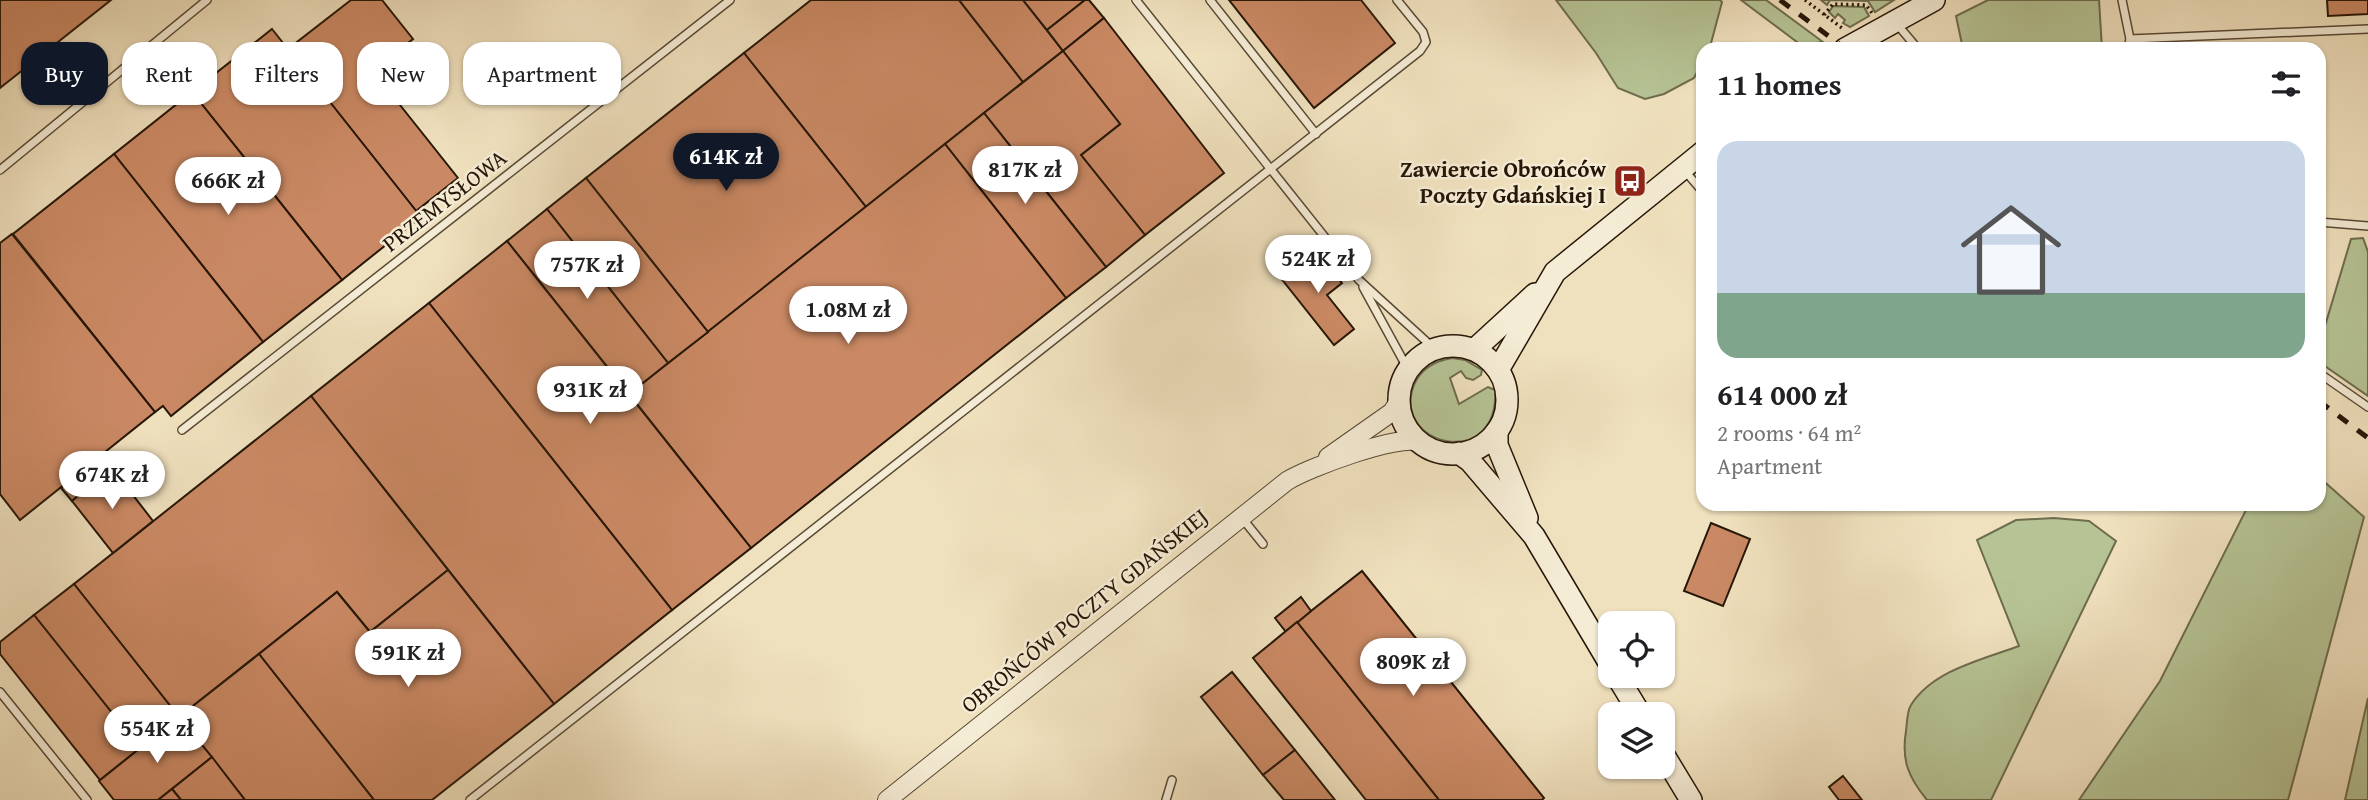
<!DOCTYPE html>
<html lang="en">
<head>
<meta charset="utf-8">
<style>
  :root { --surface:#fff; --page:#f2f2f2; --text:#202124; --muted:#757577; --line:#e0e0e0; --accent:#111827 }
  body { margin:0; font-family:"Gentium Book Plus",serif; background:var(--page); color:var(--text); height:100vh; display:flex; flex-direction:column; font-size:26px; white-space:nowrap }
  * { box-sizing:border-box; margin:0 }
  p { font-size:23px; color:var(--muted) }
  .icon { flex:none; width:38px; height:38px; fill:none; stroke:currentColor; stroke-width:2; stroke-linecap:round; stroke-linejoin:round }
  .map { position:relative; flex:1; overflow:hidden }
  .panel { position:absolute; left:1696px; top:42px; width:630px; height:469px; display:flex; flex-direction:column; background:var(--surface); border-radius:21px; box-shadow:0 2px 5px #0004 }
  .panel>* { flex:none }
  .top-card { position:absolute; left:21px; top:42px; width:665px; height:63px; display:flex; gap:14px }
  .controls { position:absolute; left:1598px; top:611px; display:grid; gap:14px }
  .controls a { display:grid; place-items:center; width:77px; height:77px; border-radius:14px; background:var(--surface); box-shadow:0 2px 5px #0004; font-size:35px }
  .price { position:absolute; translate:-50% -60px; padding:0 16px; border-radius:24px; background:#fff; color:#222; font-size:23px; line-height:46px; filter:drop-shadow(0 2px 4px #0008) }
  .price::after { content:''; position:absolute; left:50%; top:42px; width:21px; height:16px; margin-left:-10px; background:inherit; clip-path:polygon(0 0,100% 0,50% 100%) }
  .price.selected { background:var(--accent); color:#fff }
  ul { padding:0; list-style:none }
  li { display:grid; align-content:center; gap:14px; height:371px; padding:0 21px }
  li+li { border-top:2px solid var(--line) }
  li span { display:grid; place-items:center; height:217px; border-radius:21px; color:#555 }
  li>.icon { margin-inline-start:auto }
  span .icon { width:126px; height:126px; fill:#fffc; stroke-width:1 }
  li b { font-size:30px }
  h2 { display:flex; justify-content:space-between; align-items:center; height:84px; padding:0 21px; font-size:30px }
  .pill { padding:0 24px; border-radius:21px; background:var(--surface); box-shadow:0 2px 5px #0004; font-size:24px; line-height:63px }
  .pill.selected { background:var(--accent); color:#fff }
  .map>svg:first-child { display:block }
  .green { fill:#b6c394; stroke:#6e6c4e; stroke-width:2 }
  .building { fill:#ca8964; stroke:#261607; stroke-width:2 }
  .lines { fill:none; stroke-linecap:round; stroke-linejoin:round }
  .service-casing { stroke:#584935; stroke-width:10 }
  .tertiary-casing { stroke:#584935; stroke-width:20 }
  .secondary-casing { stroke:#261607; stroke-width:24 }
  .path { stroke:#261607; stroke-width:3.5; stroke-dasharray:2 3.5; stroke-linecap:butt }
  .service { stroke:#f5ecd5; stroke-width:7 }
  .tertiary { stroke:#f5ecd5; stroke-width:18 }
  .secondary { stroke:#f5ecd5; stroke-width:21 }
  .rail { stroke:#261607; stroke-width:5; stroke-dasharray:12 12; stroke-linecap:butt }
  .labels { text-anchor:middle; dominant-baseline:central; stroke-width:5; stroke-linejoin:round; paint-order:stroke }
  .poi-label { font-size:23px; font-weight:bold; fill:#261607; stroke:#f5ecd5; text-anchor:end }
  .street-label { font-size:23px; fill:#261607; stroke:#f5ecd5 }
</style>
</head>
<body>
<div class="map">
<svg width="2368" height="800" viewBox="0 0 2368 800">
  <rect width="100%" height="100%" fill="#f0e1be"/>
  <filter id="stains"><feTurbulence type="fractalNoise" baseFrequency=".00286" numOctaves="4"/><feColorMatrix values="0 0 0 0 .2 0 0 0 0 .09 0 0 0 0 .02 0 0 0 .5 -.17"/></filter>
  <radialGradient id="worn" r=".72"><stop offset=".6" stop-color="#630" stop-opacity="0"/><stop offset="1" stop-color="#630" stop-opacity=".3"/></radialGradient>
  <g class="green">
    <polygon points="1556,0 1720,0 1722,2 1710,47 1703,49 1703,61 1694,78 1664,94 1645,99 1618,88 1596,53"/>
    <polygon points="1741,0 1766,0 1823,42 1801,45"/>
    <polygon points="1821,0 1894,0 1875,12 1868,1 1830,0 1827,5"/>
    <polygon points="1988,0 2099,0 2102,49 1963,49 1956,16"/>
    <polygon points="1833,6 1864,7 1869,16 1850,27 1843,23 1845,20 1838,14 1835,18 1829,12"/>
    <polygon points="2363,238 2368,252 2368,396 2319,362 2319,346 2351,239"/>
    <path d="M1452 358 1465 360 1482 370 1481 375 1473 380 1466 378 1461 371 1450 378 1459 404 1488 387 1495 390C1500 472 1390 446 1414 385 1421 368 1435 361 1452 358Z"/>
    <polygon points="2319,477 2364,517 2288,800 2079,800 2160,681 2249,504 2319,504"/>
    <path d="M2054 518 2089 521 2116 541 1991 800H1927C1909 778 1901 761 1906 731 1907 723 1907 711 1911 705 1933 670 1984 659 2019 646L1977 540 2016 520Z"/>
    <polygon points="2368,698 2368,800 2345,800"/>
  </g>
  <g class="building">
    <polygon points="0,0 111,0 0,88"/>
    <polygon points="351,0 382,0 413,39 373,71 458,178 416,211 288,49"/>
    <polygon points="811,0 959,0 1023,82 866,207 744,53"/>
    <polygon points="959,0 1023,0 1063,51 1023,82"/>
    <polygon points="1023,0 1085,0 1047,30"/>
    <polygon points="1085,0 1089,0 1104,18 1063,51 1047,30"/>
    <polygon points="1229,0 1361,0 1395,43 1314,108"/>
    <polygon points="2327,0 2368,0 2368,14 2328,16"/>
    <polygon points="1104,18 1224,173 1145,235 1081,155 1120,124 1063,51"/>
    <polygon points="272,29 421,217 342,280 192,92"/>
    <polygon points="1063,51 1120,124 1081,155 1145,235 1106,267 984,113"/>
    <polygon points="744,53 866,207 708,332 586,178"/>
    <polygon points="192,92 342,280 263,342 114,154"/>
    <polygon points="984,113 1106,267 1066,298 945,144"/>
    <polygon points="945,144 1066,298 751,548 629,394"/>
    <polygon points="114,154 263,342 171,416 163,406 155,412 13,234"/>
    <polygon points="586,178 708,332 668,363 547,209"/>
    <polygon points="547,209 668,363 629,394 507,241"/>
    <polygon points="12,234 155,412 20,520 0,494 0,243"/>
    <polygon points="507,241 751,548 672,610 429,303"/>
    <polygon points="1315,250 1342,283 1327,295 1354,329 1334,345 1280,277"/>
    <polygon points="429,303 672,610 554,704 311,396"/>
    <polygon points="311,396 448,570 370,632 337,592 179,717 74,584"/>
    <polygon points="102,455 112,468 72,501 61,488"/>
    <polygon points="112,468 153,521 113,553 72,501"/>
    <polygon points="1711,523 1750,539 1723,606 1684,591"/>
    <polygon points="448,570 554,704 432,800 374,800 259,654 337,592 370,632"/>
    <polygon points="1362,571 1544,798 1542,800 1439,800 1297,622"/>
    <polygon points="74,584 179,717 140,748 34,615"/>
    <polygon points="1301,597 1311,611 1286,632 1275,618"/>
    <polygon points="34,615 140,748 100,780 0,654 0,642"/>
    <polygon points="1297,622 1439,800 1366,800 1253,658"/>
    <polygon points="259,654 374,800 245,800 179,717"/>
    <polygon points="1232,672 1295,750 1263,775 1201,697"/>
    <polygon points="179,717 212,757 158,800 114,800 99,781"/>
    <polygon points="1295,750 1335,800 1284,800 1263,775"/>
    <polygon points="212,757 245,800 181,800 172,789"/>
    <polygon points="1843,776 1862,800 1839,800 1829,787"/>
    <polygon points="172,789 181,800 158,800"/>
  </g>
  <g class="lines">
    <defs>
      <g id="service">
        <polyline points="1136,0 1359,280 1428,343 1440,348"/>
        <polyline points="1210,0 1316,134"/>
        <polyline points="2122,0 2130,39 2128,49"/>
        <polyline points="1896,23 1918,49"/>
        <polyline points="2130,39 2368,29"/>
        <polyline points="0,170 207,0"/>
        <polyline points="1685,171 1703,192"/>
        <polyline points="2319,222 2368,226"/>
        <polyline points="1363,287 1404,362 1405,375"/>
        <polyline points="1703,296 1703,319"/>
        <polyline points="2319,373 2368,407"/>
        <polyline points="182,430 730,0"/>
        <polyline points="1242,518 1263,544"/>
        <polyline points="0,692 87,800"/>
        <polyline points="470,800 1420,51 1426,42 1423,32 1397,0"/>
        <polyline points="1166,800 1172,780"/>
      </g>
      <g id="tertiary">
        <polyline points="1328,457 1392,412 1399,401"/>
        <path d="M887 800 1287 481C1308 468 1398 434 1419 442"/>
      </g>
      <g id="secondary">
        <polyline points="1845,49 1934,0"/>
        <circle cx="1453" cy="400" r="54"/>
        <polyline points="1474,350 1535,294"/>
        <polyline points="1498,370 1555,272 1703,152"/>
        <polyline points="1497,431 1497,445 1527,518"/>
        <polyline points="1459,453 1470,461 1534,536 1610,664"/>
        <polyline points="1617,676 1640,714"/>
        <polyline points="1662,752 1691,800"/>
      </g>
    </defs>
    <use href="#service" class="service-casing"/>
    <use href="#tertiary" class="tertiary-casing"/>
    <use href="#secondary" class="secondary-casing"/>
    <g class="path">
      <polyline points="1805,0 1842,28"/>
      <polyline points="1824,15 1833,4 1866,5 1872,13"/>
    </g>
    <use href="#service" class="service"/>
    <use href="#tertiary" class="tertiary"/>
    <use href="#secondary" class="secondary"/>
    <g class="rail">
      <polyline points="1780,0 1846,49"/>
      <polyline points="2319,401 2368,438"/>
    </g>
  </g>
  <defs>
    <symbol id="bus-square" viewBox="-11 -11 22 22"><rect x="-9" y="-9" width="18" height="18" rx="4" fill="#8f2418" stroke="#f5ecd5"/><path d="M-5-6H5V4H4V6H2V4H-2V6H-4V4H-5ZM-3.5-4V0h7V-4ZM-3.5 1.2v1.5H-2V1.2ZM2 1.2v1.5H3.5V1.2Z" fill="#fff"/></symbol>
  </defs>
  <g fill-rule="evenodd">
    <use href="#bus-square" x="1611" y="162" width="38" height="38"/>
  </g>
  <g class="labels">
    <g class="poi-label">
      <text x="1606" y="168">Zawiercie Obrońców<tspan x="1606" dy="26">Poczty Gdańskiej I</tspan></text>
    </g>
    <g class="street-label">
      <text transform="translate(444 200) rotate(-38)">PRZEMYSŁOWA</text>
      <text transform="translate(1084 610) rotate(-39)">OBROŃCÓW POCZTY GDAŃSKIEJ</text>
    </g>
  </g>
  <rect width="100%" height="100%" filter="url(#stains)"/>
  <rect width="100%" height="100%" fill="url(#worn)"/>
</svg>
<div class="controls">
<a><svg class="icon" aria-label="locate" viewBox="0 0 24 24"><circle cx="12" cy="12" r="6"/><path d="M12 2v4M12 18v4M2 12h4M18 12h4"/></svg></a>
<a><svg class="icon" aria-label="layers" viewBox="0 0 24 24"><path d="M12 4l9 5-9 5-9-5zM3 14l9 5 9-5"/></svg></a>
</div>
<b class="price selected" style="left:726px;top:193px">614K zł</b>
<b class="price" style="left:1025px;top:206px">817K zł</b>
<b class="price" style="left:228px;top:217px">666K zł</b>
<b class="price" style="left:1318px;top:295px">524K zł</b>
<b class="price" style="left:587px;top:301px">757K zł</b>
<b class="price" style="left:848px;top:346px">1.08M zł</b>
<b class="price" style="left:590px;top:426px">931K zł</b>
<b class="price" style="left:112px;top:511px">674K zł</b>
<b class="price" style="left:408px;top:689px">591K zł</b>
<b class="price" style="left:1413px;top:698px">809K zł</b>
<b class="price" style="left:157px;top:765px">554K zł</b>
<div class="top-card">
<a class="pill selected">Buy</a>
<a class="pill">Rent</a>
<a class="pill">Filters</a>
<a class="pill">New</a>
<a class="pill">Apartment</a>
</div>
<section class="panel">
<h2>11 homes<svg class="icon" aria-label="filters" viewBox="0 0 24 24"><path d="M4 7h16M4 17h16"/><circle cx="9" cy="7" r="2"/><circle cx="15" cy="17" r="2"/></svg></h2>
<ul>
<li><span style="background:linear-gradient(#c9d6e8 70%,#7fa58c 0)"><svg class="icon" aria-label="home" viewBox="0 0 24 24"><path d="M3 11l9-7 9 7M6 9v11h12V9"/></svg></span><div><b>614 000 zł</b><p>2 rooms · 64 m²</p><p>Apartment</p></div></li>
</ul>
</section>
</div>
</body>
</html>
